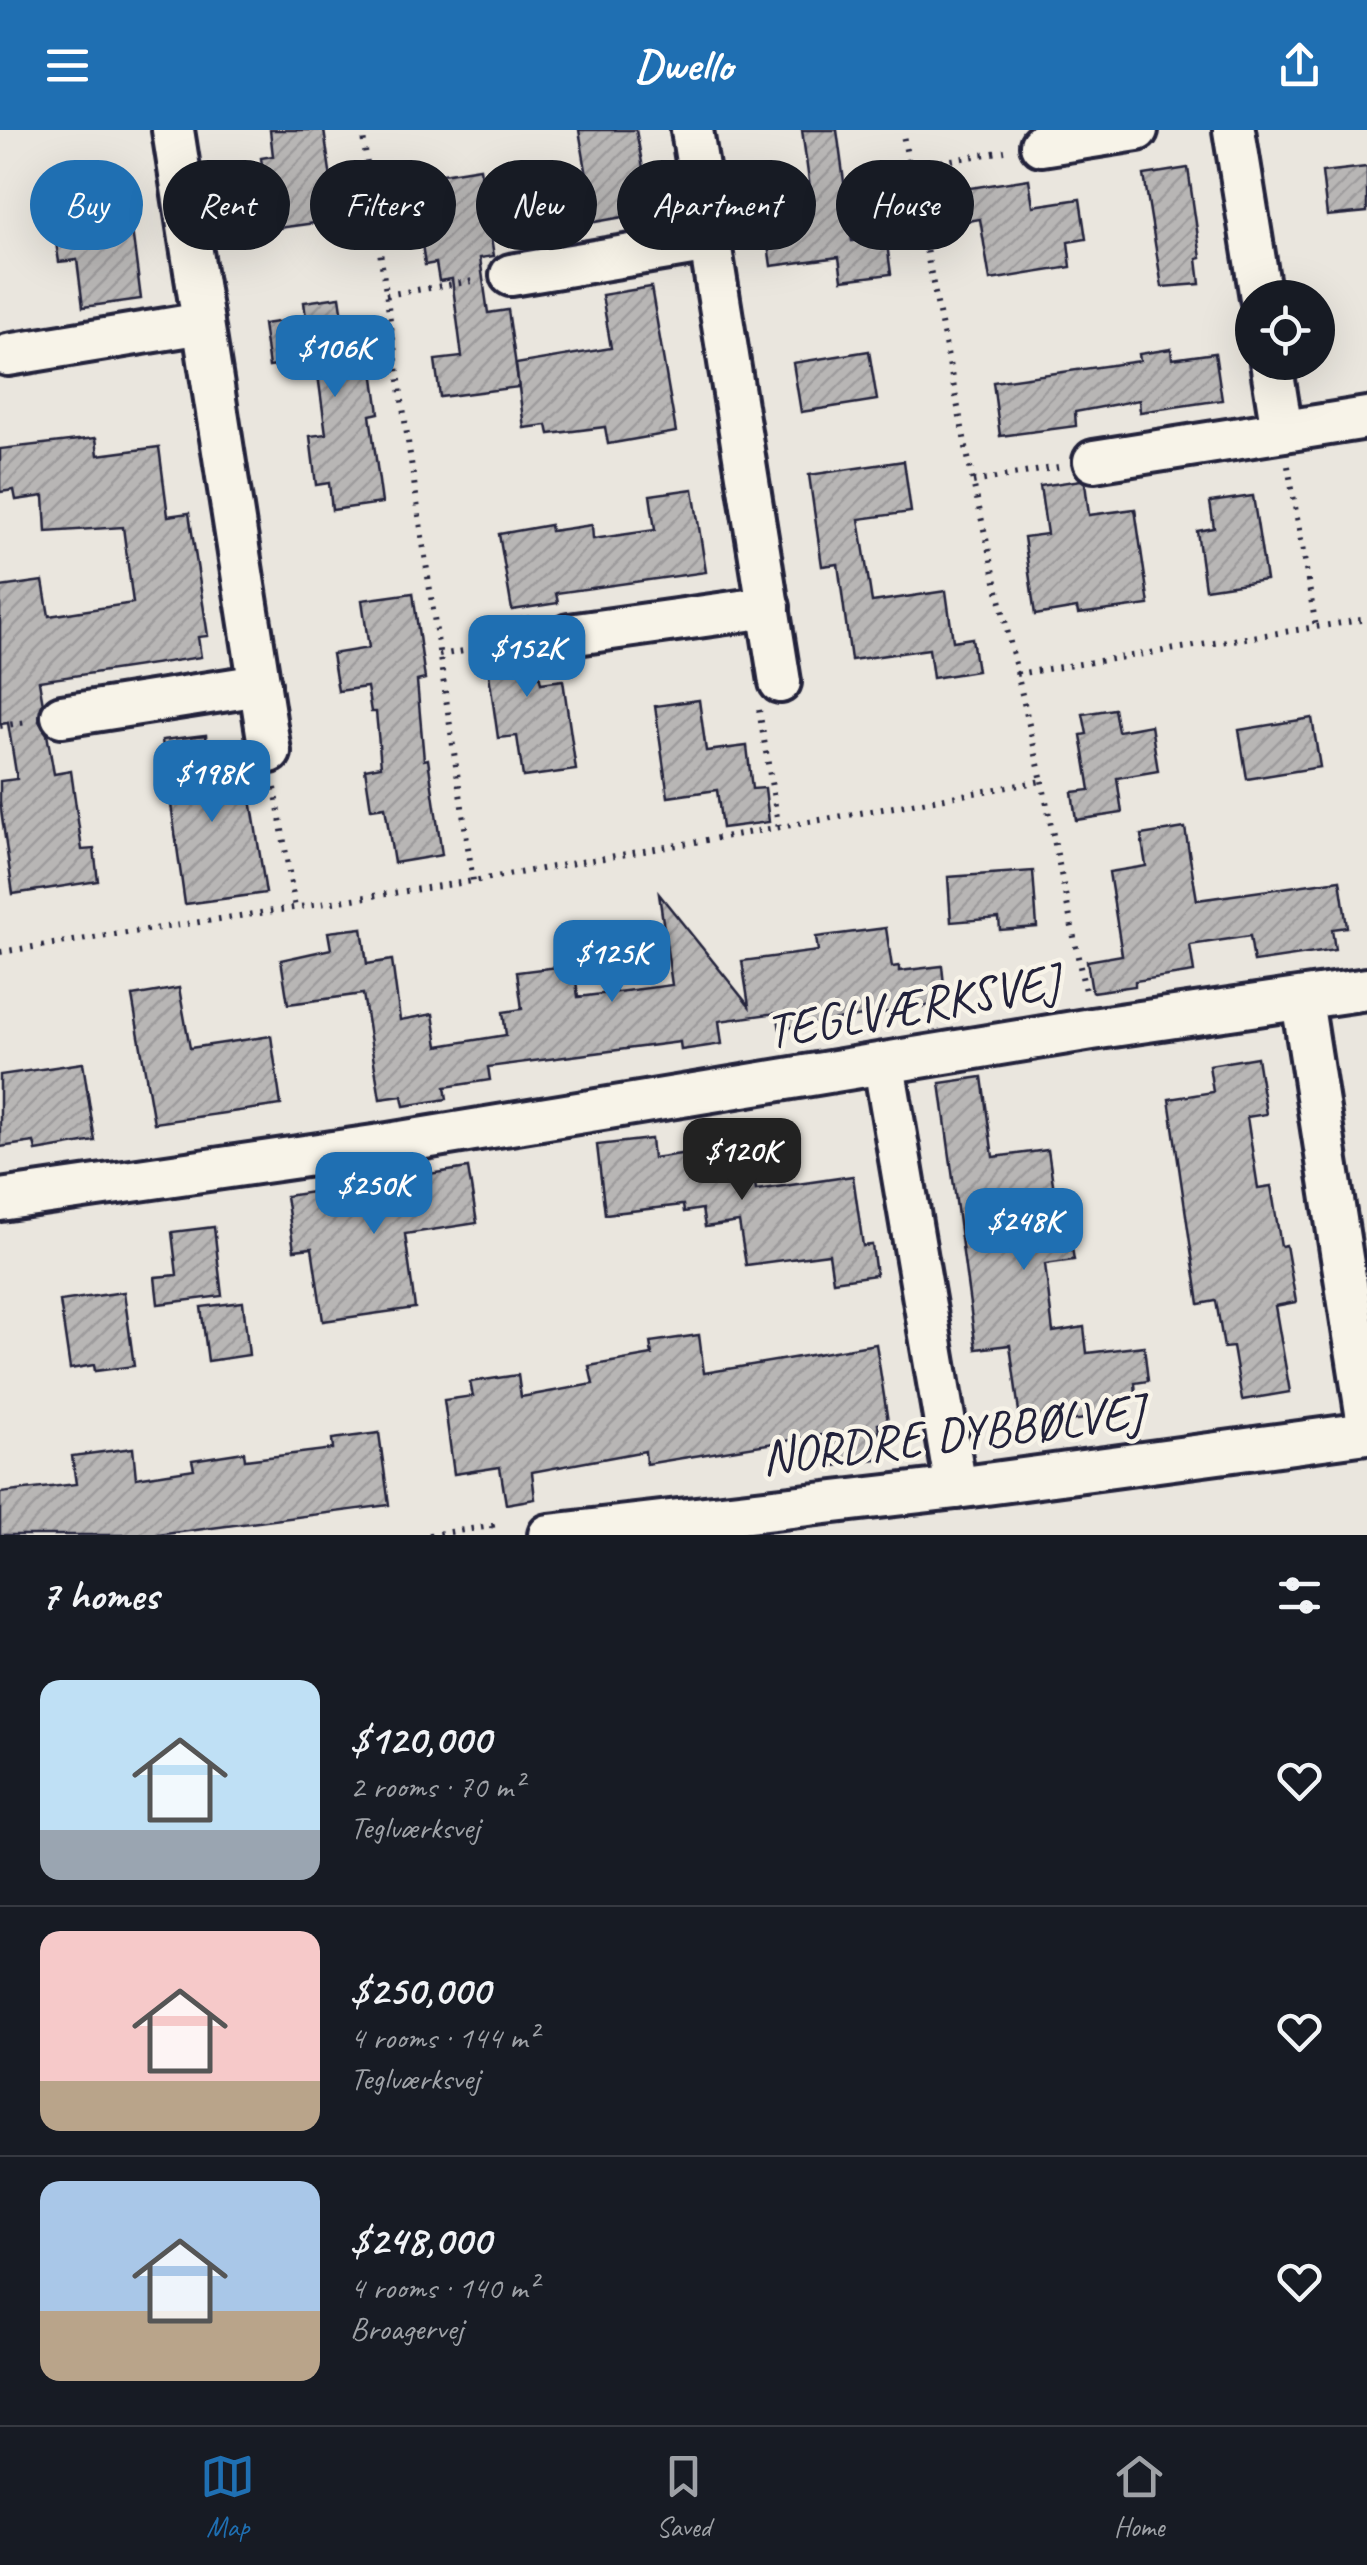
<!DOCTYPE html>
<html lang="en">
<head>
<meta charset="utf-8">
<style>
  :root { --surface:#171b24; --page:#242831; --text:#f1f3f6; --muted:#9ea1a6; --line:#363941; --accent:#1f6fb2 }
  body { margin:0; font-family:Caveat,sans-serif; background:var(--page); color:var(--text); height:100vh; display:flex; flex-direction:column; font-size:38px; white-space:nowrap }
  * { box-sizing:border-box; margin:0 }
  p { font-size:32px; color:var(--muted) }
  .icon { flex:none; width:55px; height:55px; fill:none; stroke:currentColor; stroke-width:2; stroke-linecap:round; stroke-linejoin:round }
  .map { position:relative; height:1405px; overflow:hidden }
  .drawer { display:flex; flex-direction:column; background:var(--surface); flex:1 }
  .drawer>* { flex:none }
  .hud { position:absolute; left:30px; top:30px; width:1308px; height:90px; display:flex; gap:20px }
  .controls { position:absolute; left:1235px; top:150px; display:grid; gap:20px }
  .controls a { display:grid; place-items:center; width:100px; height:100px; border-radius:50%; background:var(--surface); box-shadow:0 10px 40px #0002; font-size:50px }
  .price { position:absolute; translate:-50% -85px; padding:0 22px; border-radius:20px; background:var(--accent); color:#fff; font-size:32px; line-height:65px; filter:drop-shadow(0 2px 5px #0008) }
  .price::after { content:''; position:absolute; left:50%; top:60px; width:30px; height:22px; margin-left:-15px; background:inherit; clip-path:polygon(0 0,100% 0,50% 100%) }
  .price.selected { background:#222; color:#fff }
  ul { padding:0; list-style:none }
  li { display:flex; align-items:center; gap:30px; height:250px; padding:0 40px }
  li+li { border-top:2px solid var(--line) }
  li span { display:grid; place-items:center; flex:none; width:280px; height:200px; border-radius:20px; color:#555 }
  li>.icon { margin-inline-start:auto }
  span .icon { width:120px; height:120px; fill:#fffc; stroke-width:1 }
  li b { font-size:42px }
  h2 { display:flex; justify-content:space-between; align-items:center; height:120px; padding:0 40px; font-size:42px }
  .pill { padding:0 35px; border-radius:45px; background:var(--surface); box-shadow:0 10px 40px #0002; font-size:35px; line-height:90px }
  .pill.selected { background:var(--accent); color:#fff }
  header { display:flex; justify-content:space-between; align-items:center; height:130px; padding:0 40px; background:var(--accent); color:#fff; font-size:45px; font-weight:600 }
  .tab-bar { display:flex; justify-content:space-around; align-items:center; height:140px; border-top:2px solid var(--line); background:var(--surface); font-size:28px; color:var(--muted) }
  .tab-bar a { display:grid; justify-items:center; gap:5px }
  .tab-bar .selected { color:var(--accent) }
  .map>svg:first-child { display:block }
  .building { fill:url(#building-hatch); stroke:#22223b; stroke-width:2.5 }
  .lines { fill:none; stroke-linecap:round; stroke-linejoin:round }
  .street-casing { stroke:#22223b; stroke-width:48 }
  .path { stroke:#22223b; stroke-width:6; stroke-dasharray:2.5 8; stroke-linecap:butt }
  .street { stroke:#f7f3e8; stroke-width:40 }
  .labels { text-anchor:middle; dominant-baseline:central; stroke-width:9; stroke-linejoin:round; paint-order:stroke }
  .street-label { font-size:50px; fill:#22223b; stroke:#f7f3e8 }
</style>
</head>
<body>
<header><svg class="icon" aria-label="menu" viewBox="0 0 24 24"><path d="M4 6h16M4 12h16M4 18h16"/></svg>Dwello<svg class="icon" aria-label="share" viewBox="0 0 24 24"><path d="M12 15V3M7 8l5-5 5 5M5 13v7h14v-7"/></svg></header>
<div class="map">
<svg width="1367" height="1405" viewBox="0 0 1367 1405">
  <defs>
    <pattern id="building-hatch" width="6" height="6" patternUnits="userSpaceOnUse" patternTransform="scale(2.5)"><rect width="6" height="6" fill="#b8b6b5"/><path d="M-1 1l2-2M0 6l6-6M5 7l2-2" fill="none" stroke="#9e9c9d"/></pattern>
  </defs>
  <rect width="100%" height="100%" fill="#eae6de"/>
  <filter id="ink" filterUnits="userSpaceOnUse"><feTurbulence type="fractalNoise" baseFrequency=".01" numOctaves="2"/><feDisplacementMap in="SourceGraphic" scale="20" xChannelSelector="R" yChannelSelector="G"/><feConvolveMatrix kernelMatrix="1 2 1 2 8 2 1 2 1" color-interpolation-filters="sRGB"/></filter>
  <g filter="url(#ink)">
    <g class="building">
      <polygon points="270,0 324,0 337,90 271,99 261,28 273,26"/>
      <polygon points="579,0 636,0 651,82 595,92"/>
      <polygon points="802,0 837,0 852,111 886,106 891,144 842,150 839,127 771,136 764,87 813,80"/>
      <polygon points="1367,37 1367,82 1327,86 1322,42"/>
      <polygon points="480,38 494,126 480,128 488,183 508,180 519,257 440,267 435,230 462,227 452,149 439,151 436,133 425,135 420,100 438,98 430,46"/>
      <polygon points="1188,38 1201,128 1197,129 1200,154 1162,157 1144,45"/>
      <polygon points="1029,49 1033,76 1080,69 1086,109 1068,112 1071,137 990,150 980,89 954,93 950,61"/>
      <polygon points="128,68 141,169 83,177 77,130 59,132 55,106 73,104 69,76"/>
      <polygon points="651,157 676,302 608,314 605,297 549,304 547,295 524,298 516,234 611,218 602,165"/>
      <polygon points="340,167 347,215 369,212 379,283 370,285 382,373 332,380 329,353 316,355 310,306 326,304 316,230 269,237 263,194 306,188 304,172"/>
      <polygon points="1171,219 1172,229 1215,223 1222,270 1140,282 1139,270 1075,282 1076,296 1000,306 993,252 1140,231 1139,224"/>
      <polygon points="869,221 877,270 801,282 793,233"/>
      <polygon points="96,308 98,325 159,317 168,386 189,383 208,506 198,507 201,527 39,551 43,574 39,591 47,604 54,644 71,641 82,720 94,719 98,751 13,764 0,673 0,651 17,649 8,593 0,594 0,457 43,451 49,486 133,473 123,397 46,402 44,366 16,370 14,360 0,362 0,319"/>
      <polygon points="904,331 911,382 859,389 872,472 946,461 953,511 972,508 977,541 933,548 929,519 851,530 838,434 822,436 809,345"/>
      <polygon points="1081,350 1085,353 1089,385 1135,379 1149,475 1078,484 1077,478 1035,485 1024,407 1047,404 1040,356"/>
      <polygon points="693,359 706,442 556,463 558,473 512,480 499,404 550,395 551,401 592,395 593,409 655,400 650,365"/>
      <polygon points="1253,366 1266,450 1205,459 1197,401 1214,398 1210,372"/>
      <polygon points="413,463 425,549 417,551 424,630 428,629 442,725 394,733 385,677 371,679 365,639 381,636 376,582 371,582 367,557 338,561 332,524 369,518 362,470"/>
      <polygon points="528,487 541,553 563,550 576,640 523,647 517,606 498,608 482,495"/>
      <polygon points="699,570 706,621 747,616 752,659 765,658 769,692 722,698 717,660 668,667 655,576"/>
      <polygon points="1114,579 1118,601 1151,595 1158,641 1117,648 1122,683 1076,690 1072,662 1090,660 1081,605 1087,604 1083,584"/>
      <polygon points="1312,588 1320,637 1247,649 1239,600"/>
      <polygon points="206,605 210,644 246,638 266,763 185,774 162,610"/>
      <polygon points="1185,698 1197,770 1340,750 1347,797 1332,799 1335,820 1254,832 1250,806 1190,815 1194,842 1135,851 1135,856 1092,862 1087,831 1122,825 1109,742 1146,736 1141,705"/>
      <polygon points="1033,741 1037,797 1000,800 999,788 951,792 948,747"/>
      <polygon points="659,764 749,876 742,831 818,821 816,807 886,798 892,837 899,836 899,841 942,836 946,873 780,899 777,883 719,891 722,914 681,920 680,912 488,937 490,950 445,957 447,969 404,976 402,966 380,969 363,864 288,874 281,830 331,819 328,802 362,798 367,834 392,830 400,890 433,884 438,916 506,905 503,882 522,879 517,842 574,835 578,867 672,855"/>
      <polygon points="179,858 190,918 271,906 281,975 154,993 132,866"/>
      <polygon points="1257,927 1266,984 1247,987 1258,1058 1271,1056 1281,1116 1286,1115 1296,1172 1275,1176 1290,1262 1242,1270 1233,1217 1224,1218 1216,1171 1199,1174 1169,969 1213,962 1209,935"/>
      <polygon points="83,933 95,1011 36,1021 34,1012 0,1017 0,945"/>
      <polygon points="982,947 993,1027 1048,1020 1060,1101 1069,1100 1074,1130 1045,1134 1053,1202 1084,1197 1087,1223 1144,1216 1148,1251 1135,1253 1136,1265 1116,1267 1118,1285 1021,1297 1010,1215 976,1219 940,953"/>
      <polygon points="651,1009 653,1028 750,1014 756,1060 853,1046 863,1116 872,1115 876,1145 833,1151 829,1124 746,1135 739,1092 705,1097 702,1079 684,1082 683,1075 605,1084 597,1015"/>
      <polygon points="468,1038 477,1093 405,1104 415,1178 323,1191 312,1118 294,1120 286,1066"/>
      <polygon points="214,1097 222,1166 158,1174 155,1147 177,1145 172,1102"/>
      <polygon points="124,1162 134,1236 95,1241 94,1235 70,1239 60,1171"/>
      <polygon points="243,1172 249,1225 208,1231 201,1177"/>
      <polygon points="699,1205 704,1243 876,1214 888,1292 878,1294 883,1329 833,1336 828,1304 646,1334 645,1321 532,1342 535,1369 506,1374 500,1337 454,1344 444,1270 473,1266 470,1252 518,1245 521,1267 593,1254 589,1236 652,1225 650,1212"/>
      <polygon points="379,1303 389,1375 158,1405 0,1405 0,1363 76,1354 72,1326 133,1318 136,1348 194,1339 192,1330 244,1322 245,1330 333,1319 332,1309"/>
    </g>
    <g class="lines">
      <defs>
        <g id="street">
          <polyline points="173,0 270,622"/>
          <polyline points="692,0 780,552"/>
          <polyline points="1234,0 1261,168"/>
          <polyline points="1041,15 1137,0"/>
          <polyline points="511,145 710,112"/>
          <polyline points="8,225 203,193"/>
          <polyline points="1271,232 1282,301"/>
          <polyline points="1094,331 1367,288"/>
          <polyline points="569,505 769,477"/>
          <polyline points="62,586 260,555"/>
          <polyline points="1302,870 1367,1289"/>
          <polyline points="884,935 956,1358"/>
          <polyline points="0,1070 388,1014 1092,899 1367,859"/>
          <polyline points="549,1405 956,1358 1367,1303"/>
        </g>
      </defs>
      <use href="#street" class="street-casing"/>
      <g class="path">
        <polyline points="362,0 473,751"/>
        <polyline points="910,37 1005,21"/>
        <polyline points="386,165 479,150"/>
        <polyline points="1288,336 1316,497"/>
        <polyline points="973,352 1058,337"/>
        <polyline points="439,525 533,510"/>
        <polyline points="1016,544 1367,489"/>
        <polyline points="759,580 779,699"/>
        <polyline points="0,596 27,592"/>
        <polyline points="1042,651 1086,866"/>
        <polyline points="275,658 295,778"/>
        <polyline points="0,822 473,751 1042,651 973,352 902,0"/>
        <polyline points="429,1405 492,1396 493,1405"/>
      </g>
      <use href="#street" class="street"/>
    </g>
  </g>
  <g class="labels">
    <g class="street-label">
      <text transform="translate(912 876) rotate(-10)">TEGLVÆRKSVEJ</text>
      <text transform="translate(952 1304) rotate(-7)">NORDRE DYBBØLVEJ</text>
    </g>
  </g>
</svg>
<div class="controls">
<a><svg class="icon" aria-label="locate" viewBox="0 0 24 24"><circle cx="12" cy="12" r="6"/><path d="M12 2v4M12 18v4M2 12h4M18 12h4"/></svg></a>
</div>
<b class="price" style="left:335px;top:270px">$106K</b>
<b class="price" style="left:527px;top:570px">$152K</b>
<b class="price" style="left:212px;top:695px">$198K</b>
<b class="price" style="left:612px;top:875px">$125K</b>
<b class="price selected" style="left:742px;top:1073px">$120K</b>
<b class="price" style="left:374px;top:1107px">$250K</b>
<b class="price" style="left:1024px;top:1143px">$248K</b>
<div class="hud">
<a class="pill selected">Buy</a>
<a class="pill">Rent</a>
<a class="pill">Filters</a>
<a class="pill">New</a>
<a class="pill">Apartment</a>
<a class="pill">House</a>
</div>
</div>
<section class="drawer">
<h2>7 homes<svg class="icon" aria-label="filters" viewBox="0 0 24 24"><path d="M4 7h16M4 17h16"/><circle cx="9" cy="7" r="2"/><circle cx="15" cy="17" r="2"/></svg></h2>
<ul>
<li><span style="background:linear-gradient(#bfe0f5 75%,#9aa5b1 0)"><svg class="icon" aria-label="home" viewBox="0 0 24 24"><path d="M3 11l9-7 9 7M6 9v11h12V9"/></svg></span><div><b>$120,000</b><p>2 rooms · 70 m²</p><p>Teglværksvej</p></div><svg class="icon" aria-label="heart" viewBox="0 0 24 24"><path d="M12 20l-8-8c-3-5 5-10 8-4 3-6 11-1 8 4z"/></svg></li>
<li><span style="background:linear-gradient(#f6c9c9 75%,#b9a48a 0)"><svg class="icon" aria-label="home" viewBox="0 0 24 24"><path d="M3 11l9-7 9 7M6 9v11h12V9"/></svg></span><div><b>$250,000</b><p>4 rooms · 144 m²</p><p>Teglværksvej</p></div><svg class="icon" aria-label="heart" viewBox="0 0 24 24"><path d="M12 20l-8-8c-3-5 5-10 8-4 3-6 11-1 8 4z"/></svg></li>
<li><span style="background:linear-gradient(#a9c7e8 65%,#b9a48a 0)"><svg class="icon" aria-label="home" viewBox="0 0 24 24"><path d="M3 11l9-7 9 7M6 9v11h12V9"/></svg></span><div><b>$248,000</b><p>4 rooms · 140 m²</p><p>Broagervej</p></div><svg class="icon" aria-label="heart" viewBox="0 0 24 24"><path d="M12 20l-8-8c-3-5 5-10 8-4 3-6 11-1 8 4z"/></svg></li>
</ul>
</section>
<nav class="tab-bar">
<a class="selected"><svg class="icon" aria-label="map" viewBox="0 0 24 24"><path d="M3 6l6-2 6 2 6-2v14l-6 2-6-2-6 2zM9 4v14M15 6v14"/></svg>Map</a>
<a><svg class="icon" aria-label="saved" viewBox="0 0 24 24"><path d="M7 4h10v16l-5-4-5 4z"/></svg>Saved</a>
<a><svg class="icon" aria-label="home" viewBox="0 0 24 24"><path d="M3 11l9-7 9 7M6 9v11h12V9"/></svg>Home</a>
</nav>
</body>
</html>
